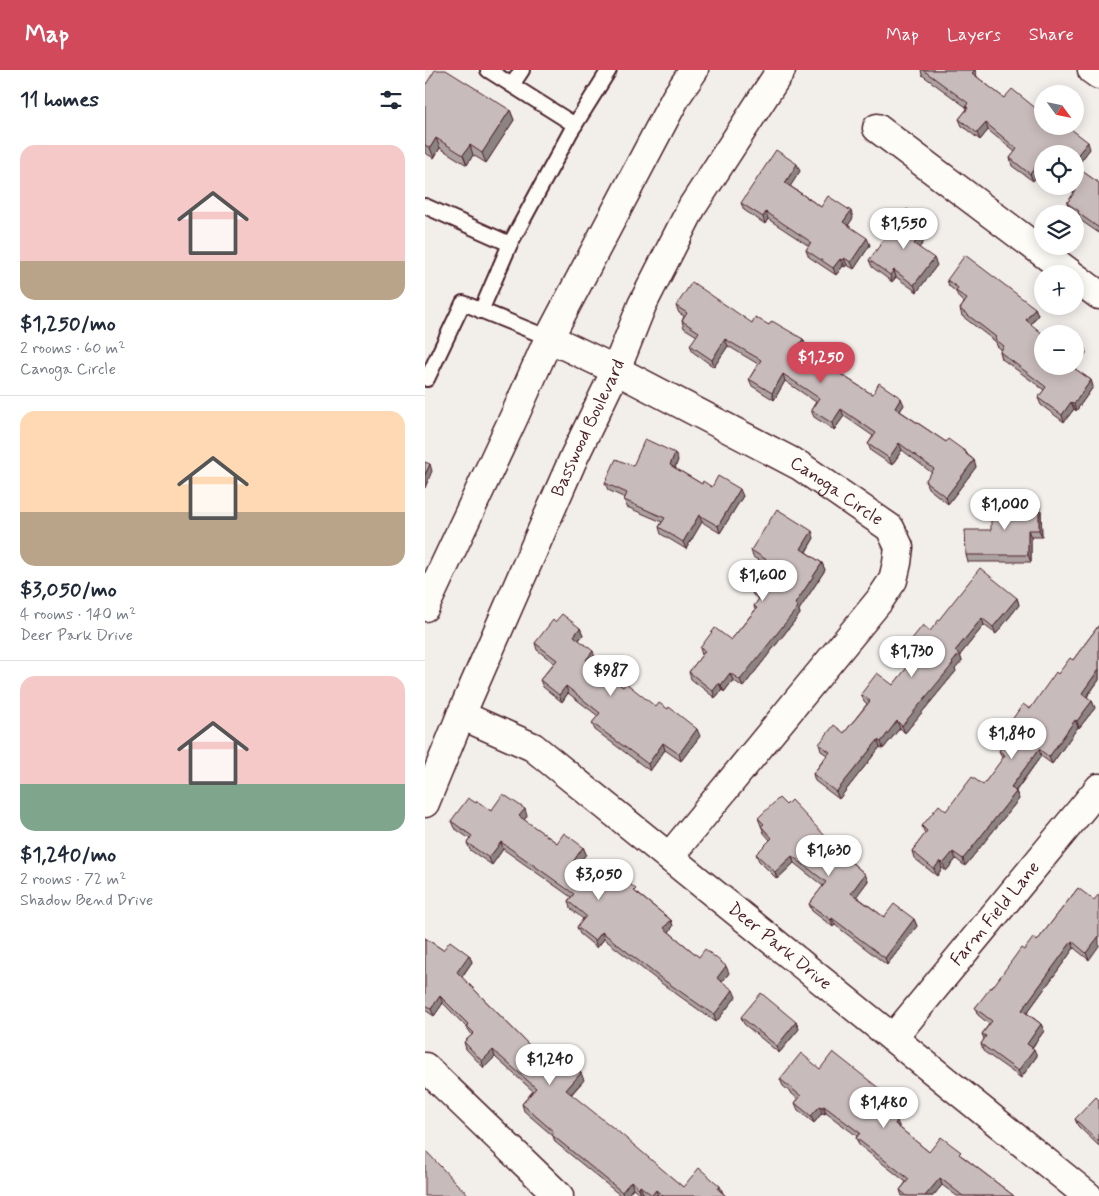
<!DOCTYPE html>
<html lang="en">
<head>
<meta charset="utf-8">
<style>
  :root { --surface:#fff; --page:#f6f6f7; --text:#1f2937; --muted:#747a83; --line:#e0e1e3; --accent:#d1495b }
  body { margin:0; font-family:Mynerve,sans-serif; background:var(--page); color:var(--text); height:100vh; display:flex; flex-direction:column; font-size:19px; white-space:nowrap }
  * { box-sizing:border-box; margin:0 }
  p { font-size:16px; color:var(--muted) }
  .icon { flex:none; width:28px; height:28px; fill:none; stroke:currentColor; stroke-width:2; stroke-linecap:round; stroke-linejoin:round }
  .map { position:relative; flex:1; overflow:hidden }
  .panel { display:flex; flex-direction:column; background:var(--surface); width:425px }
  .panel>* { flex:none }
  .needle { width:32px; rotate:123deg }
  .tools { position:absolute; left:609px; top:15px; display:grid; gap:10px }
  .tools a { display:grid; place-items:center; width:50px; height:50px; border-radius:50%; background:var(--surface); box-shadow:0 2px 12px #0003; font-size:25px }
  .price { position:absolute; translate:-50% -42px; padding:0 11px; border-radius:18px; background:#fff; color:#222; font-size:16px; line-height:32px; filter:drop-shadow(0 1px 2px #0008) }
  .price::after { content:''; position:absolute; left:50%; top:30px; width:15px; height:11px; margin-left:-8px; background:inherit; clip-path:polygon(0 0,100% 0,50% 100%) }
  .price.current { background:var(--accent); color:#fff }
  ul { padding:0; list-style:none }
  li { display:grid; align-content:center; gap:10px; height:265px; padding:0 20px }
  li+li { border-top:1px solid var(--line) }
  li span { display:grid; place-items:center; height:155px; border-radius:15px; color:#555 }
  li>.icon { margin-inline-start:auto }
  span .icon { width:90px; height:90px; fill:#fffc; stroke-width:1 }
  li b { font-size:21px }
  h2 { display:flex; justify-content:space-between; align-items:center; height:60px; padding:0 20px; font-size:21px }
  header { display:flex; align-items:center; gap:30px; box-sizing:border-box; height:70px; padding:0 25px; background:var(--accent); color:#fff }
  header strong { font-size:24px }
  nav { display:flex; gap:28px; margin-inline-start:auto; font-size:18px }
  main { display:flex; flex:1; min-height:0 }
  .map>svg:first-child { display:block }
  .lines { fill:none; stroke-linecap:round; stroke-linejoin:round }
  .lane-casing { stroke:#4a1f2b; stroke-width:18 }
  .street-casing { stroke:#4a1f2b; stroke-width:31 }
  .secondary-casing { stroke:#4a1f2b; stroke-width:31 }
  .lane { stroke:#fdfcf7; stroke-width:14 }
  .street { stroke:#fdfcf7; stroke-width:28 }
  .secondary { stroke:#fdfcf7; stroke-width:28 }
  .wall { fill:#aca1a1; stroke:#4a1f2b }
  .shaded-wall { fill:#8c8383; stroke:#4a1f2b }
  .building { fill:#c8bbbb; stroke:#4a1f2b }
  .labels { text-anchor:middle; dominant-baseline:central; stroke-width:5; stroke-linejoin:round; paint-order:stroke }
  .street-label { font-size:18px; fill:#4a1f2b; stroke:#fdfcf7 }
</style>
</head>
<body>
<header>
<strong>Map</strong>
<nav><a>Map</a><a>Layers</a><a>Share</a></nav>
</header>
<main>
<section class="panel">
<h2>11 homes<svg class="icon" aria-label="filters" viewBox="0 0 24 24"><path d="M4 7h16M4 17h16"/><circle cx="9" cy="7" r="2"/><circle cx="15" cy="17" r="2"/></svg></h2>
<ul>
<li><span style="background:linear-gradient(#f6c9c9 75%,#b9a48a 0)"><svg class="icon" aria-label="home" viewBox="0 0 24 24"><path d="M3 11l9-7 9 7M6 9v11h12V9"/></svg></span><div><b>$1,250/mo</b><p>2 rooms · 60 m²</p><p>Canoga Circle</p></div></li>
<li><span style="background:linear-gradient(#ffd9b3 65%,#b9a48a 0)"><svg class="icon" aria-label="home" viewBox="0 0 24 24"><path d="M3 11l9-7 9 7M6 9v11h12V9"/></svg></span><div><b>$3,050/mo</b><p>4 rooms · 140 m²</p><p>Deer Park Drive</p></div></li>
<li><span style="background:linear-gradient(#f6c9c9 70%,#7fa58c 0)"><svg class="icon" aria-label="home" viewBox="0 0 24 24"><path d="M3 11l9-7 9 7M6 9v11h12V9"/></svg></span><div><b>$1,240/mo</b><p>2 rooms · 72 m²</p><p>Shadow Bend Drive</p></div></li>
</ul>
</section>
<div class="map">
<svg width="674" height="1126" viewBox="0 0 674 1126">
  <rect width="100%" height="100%" fill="#f2efeb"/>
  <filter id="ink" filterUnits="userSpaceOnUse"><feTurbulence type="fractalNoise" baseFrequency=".02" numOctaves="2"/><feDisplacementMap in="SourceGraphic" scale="10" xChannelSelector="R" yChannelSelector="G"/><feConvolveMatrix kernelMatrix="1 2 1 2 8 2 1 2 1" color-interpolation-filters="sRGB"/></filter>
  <g filter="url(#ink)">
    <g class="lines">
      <defs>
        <g id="lane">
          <polyline points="63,0 150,55"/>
          <polyline points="87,15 97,0"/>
          <polyline points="0,136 85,174"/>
          <polyline points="56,241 85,174 146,61 184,0"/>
          <polyline points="2,309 38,233 124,268"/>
        </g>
        <g id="street">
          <polyline points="452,58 646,204"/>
          <polyline points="650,207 674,225"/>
          <path id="s1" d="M124 268 191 300 375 396 465 458 474 477 472 493 468 510 454 531 244 787"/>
          <path id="s2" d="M36 645 108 677 663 1126"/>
          <path id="s3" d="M468 968 674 718"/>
          <polyline points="0,997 134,1126"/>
        </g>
        <g id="secondary">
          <polyline points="667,0 674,5"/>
          <polyline points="0,537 89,347 124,268 251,27 269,0"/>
          <path id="s4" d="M0 733 36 645 149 387 191 300 217 235 267 137 356 0"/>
        </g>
      </defs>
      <use href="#lane" class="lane-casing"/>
      <use href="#street" class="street-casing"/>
      <use href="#secondary" class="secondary-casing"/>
      <use href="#lane" class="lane"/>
      <use href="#street" class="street"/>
      <use href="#secondary" class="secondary"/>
    </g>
    <g class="wall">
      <polygon points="496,0 550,0 552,7 579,28 638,60 665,79 651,97 674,113 674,163 655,150 654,146 645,140 642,133 649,123 641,116 650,116 618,84 618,99 608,111 587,96 585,88 590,82 563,60 555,70 537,56 534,49 542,39 541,37 497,5"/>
      <polygon points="0,16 85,40 89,50 61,93 48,85 42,95 15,78 9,88 0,83"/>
      <polygon points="375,101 365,116 396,137 428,148 423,155 445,175 429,199 422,195 420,197 418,196 411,205 384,187 381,180 384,176 343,149 340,154 319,140 316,133"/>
      <polygon points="506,162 494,177 512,195 492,222 471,207 467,212 447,197 444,190"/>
      <polygon points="522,210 610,238 613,245 606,254 618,296 659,276 661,283 650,299 666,310 668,317 651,341 649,339 639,352 616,335 613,328 619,320 577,289 575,282 576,279 572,276 571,272 537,246 535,239 539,233 534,228 531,222 524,216"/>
      <polygon points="251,236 327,253 344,255 378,269 381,276 378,280 445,323 479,335 475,341 521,372 541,382 543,385 549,390 551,397 523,434 503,418 500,411 507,403 477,380 467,395 446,381 443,374 448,366 419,346 409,360 389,347 386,340 391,332 360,311 349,330 327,316 324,309 333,294 303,276 289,297 268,282 265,275 272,266 259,258 257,251 259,246 254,243"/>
      <polygon points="253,390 250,398 277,414 318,426 295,463 277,452 261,479 236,464 234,457 237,452 202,437 199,430 200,428 183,420 180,413 208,396"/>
      <polygon points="614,434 616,441 617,467 606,467 606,492 543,492 541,485 566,460"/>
      <polygon points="389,468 381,482 397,493 400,500 374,540 375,544 318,617 308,610 299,622 297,620 290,628 266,609 264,602 277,585 275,578 306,570 330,540 329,536 334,529 328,525 326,518 343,496 328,487 326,480"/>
      <polygon points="592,528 594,535 571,564 559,555 535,585 537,591 530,599 531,601 480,663 475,658 458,679 455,677 414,729 390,711 388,704 402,685 396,681 394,674 419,663 442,634 439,631 436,624 468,615 491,587 485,582 482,575 505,561"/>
      <polygon points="130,552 155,558 158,565 154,570 170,588 166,593 198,617 231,637 275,666 256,691 240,680 225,701 170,660 167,653 173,646 143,623 137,632 118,617 115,610 129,593 112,580 110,573"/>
      <polygon points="674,555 674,610 662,627 667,631 670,638 654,658 653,657 627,694 616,686 591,721 594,729 540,796 531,789 521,801 517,798 512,806 489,788 487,781 500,764 497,756 521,741 558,715 578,689 574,681 588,662 586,661 584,654 605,639 633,604 648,590"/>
      <polygon points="51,733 66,741 102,746 99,750 132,773 158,777 161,784 152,796 180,819 212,823 246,850 248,856 244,862 274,887 304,903 297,912 311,927 291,952 236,913 179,869 172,878 155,864 152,857 158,849 145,838 143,831 146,827 78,779 67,795 45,780 42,773 45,769 29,758 26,751"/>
      <polygon points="361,735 440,804 443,811 431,826 459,847 489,849 492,856 462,895 410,855 408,857 387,841 384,834 398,816 369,793 352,809 334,791 331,784 345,770 339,763 333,748"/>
      <polygon points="653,818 664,890 649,878 602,943 616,954 619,961 607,978 612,986 596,1008 558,981 556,974 559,969 557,964 564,954 553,945 550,938 599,880 612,871"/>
      <polygon points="0,868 18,880 44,885 47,892 37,907 109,980 134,992 159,1010 146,1025 258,1117 298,1123 301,1126 222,1126 218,1123 216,1125 208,1118 202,1126 196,1126 130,1072 128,1066 99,1041 97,1034 108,1021 70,987 59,998 41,979 39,972 47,965 43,959 18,933 9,946 0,940"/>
      <polygon points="316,947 371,952 374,959 354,983 319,954"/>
      <polygon points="395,999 465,1027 467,1034 461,1042 475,1058 504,1082 537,1086 589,1126 532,1126 517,1115 508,1126 477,1126 475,1120 481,1112 434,1075 431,1068 432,1066 401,1043 400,1044 397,1043 389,1053 373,1040 370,1033 373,1029 358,1016 355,1009"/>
      <polygon points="674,1030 674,1076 653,1056 650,1049"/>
    </g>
    <g class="shaded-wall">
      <polygon points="550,0 552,7 547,3"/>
      <polygon points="85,40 89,50 61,93 57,83"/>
      <polygon points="561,53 563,60 555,70 552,63"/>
      <polygon points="11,68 15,78 9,88 5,78"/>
      <polygon points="663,72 665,79 650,99 650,88"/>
      <polygon points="45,75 48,85 42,95 38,85"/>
      <polygon points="615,91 618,99 608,111 605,104"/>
      <polygon points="372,94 375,101 363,120 360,113"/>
      <polygon points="426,141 428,148 421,159 418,152"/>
      <polygon points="341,142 343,149 340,154 338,147"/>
      <polygon points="503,155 506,162 492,181 489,174"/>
      <polygon points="442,168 445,175 429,199 426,192"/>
      <polygon points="419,188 422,195 420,197 417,190"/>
      <polygon points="509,188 512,195 492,222 489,215"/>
      <polygon points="415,189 418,196 411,205 408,198"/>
      <polygon points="469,200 471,207 467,212 465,205"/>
      <polygon points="610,238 613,245 603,257 601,250"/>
      <polygon points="300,269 303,276 289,297 287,290"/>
      <polygon points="378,269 381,276 376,284 373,277"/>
      <polygon points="659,276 661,283 647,302 645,296 650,296 650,288"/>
      <polygon points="358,304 360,311 349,330 347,323"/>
      <polygon points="666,310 668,317 651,341 649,334"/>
      <polygon points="476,328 479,335 472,345 470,338"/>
      <polygon points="646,332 649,339 639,352 637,345"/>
      <polygon points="416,339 419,346 409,360 407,353"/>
      <polygon points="474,373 477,380 467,395 464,388"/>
      <polygon points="250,383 253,390 248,402 245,395"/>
      <polygon points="549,390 551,397 523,434 521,427"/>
      <polygon points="5,394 7,401 0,418 0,405"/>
      <polygon points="315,419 318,426 295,463 293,456"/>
      <polygon points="614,434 616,441 617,467 614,460"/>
      <polygon points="274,445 277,452 261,479 258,472"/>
      <polygon points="603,460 606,467 606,492 603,485"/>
      <polygon points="387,461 389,468 378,486 376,479"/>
      <polygon points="397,493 400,500 374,540 375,544 318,617 315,610 370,534"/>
      <polygon points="592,528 594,535 571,564 568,557"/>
      <polygon points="557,548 559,555 535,585 537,591 530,599 531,601 480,663 477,656 527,593 530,581"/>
      <polygon points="155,558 158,565 151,573 149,566"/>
      <polygon points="168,581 170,588 164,597 161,590"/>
      <polygon points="674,599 674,610 659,630 657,623"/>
      <polygon points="305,603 308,610 299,622 296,615"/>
      <polygon points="294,613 297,620 290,628 288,621"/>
      <polygon points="141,616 143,623 137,632 134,625"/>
      <polygon points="667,631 670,638 654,658 652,651"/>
      <polygon points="650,650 653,657 627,694 624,687"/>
      <polygon points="472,651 475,658 458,679 456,672"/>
      <polygon points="272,659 275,666 256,691 254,684"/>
      <polygon points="453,670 455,677 414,729 411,722"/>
      <polygon points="238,673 240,680 225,701 223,694"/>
      <polygon points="614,679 616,686 588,724 586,717"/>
      <polygon points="591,722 594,729 540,796 538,789"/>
      <polygon points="100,739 102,746 97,753 94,746"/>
      <polygon points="76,772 78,779 67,795 64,788"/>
      <polygon points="158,777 161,784 150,799 148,792"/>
      <polygon points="528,782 531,789 521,801 518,794"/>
      <polygon points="367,786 369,793 352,809 350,802"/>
      <polygon points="515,791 517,798 512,806 509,799"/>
      <polygon points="440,804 443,811 429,830 426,823"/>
      <polygon points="407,848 410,855 408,857 406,850"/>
      <polygon points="489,849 492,856 462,895 460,888"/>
      <polygon points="246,850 248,856 242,865 239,858"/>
      <polygon points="177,862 179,869 172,878 170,871"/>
      <polygon points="674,866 674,876 664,890 661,883"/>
      <polygon points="647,871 649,878 599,947 597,940"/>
      <polygon points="44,885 47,892 35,909 32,902"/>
      <polygon points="301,896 304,903 295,915 292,908"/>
      <polygon points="308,920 311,927 291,952 289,945"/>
      <polygon points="15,926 18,933 9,946 6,939"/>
      <polygon points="371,952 374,959 354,983 352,976"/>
      <polygon points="616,954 619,961 604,981 602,974"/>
      <polygon points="609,979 612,986 596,1008 593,1001"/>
      <polygon points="68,980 70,987 59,998 57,991"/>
      <polygon points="156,1003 159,1010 143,1027 141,1020"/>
      <polygon points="465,1027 467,1034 458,1045 456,1038"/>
      <polygon points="395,1036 397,1043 389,1053 386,1046"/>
      <polygon points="399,1036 401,1043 400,1044 397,1037"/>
      <polygon points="472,1051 475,1058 470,1054"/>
      <polygon points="515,1108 517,1115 508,1126 500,1126"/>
      <polygon points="206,1111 208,1118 202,1126 198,1126 197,1122"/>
      <polygon points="215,1116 218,1123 216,1125 214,1118"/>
      <polygon points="295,1116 298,1123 293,1119"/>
      <polygon points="231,1120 233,1126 227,1126 227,1125"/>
    </g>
    <g class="building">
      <polygon points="10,0 21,0 85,40 57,83 45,75 38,85 11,68 5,78 0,75 0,16"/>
      <polygon points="498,0 550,0 547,3 579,28 587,19 618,44 618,56 632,56 638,60 641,56 642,56 663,72 650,88 650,84 618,84 618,93 615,91 605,104 585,88 592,79 561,53 552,63 534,49 543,38 541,36 543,33"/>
      <polygon points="351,80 372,94 360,113 396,137 403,126 426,141 418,152 442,168 426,192 419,188 417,190 415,189 408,198 381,180 386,172 341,142 338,147 316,133"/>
      <polygon points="650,96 674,113 674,158 653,143 654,141 642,133 651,120 647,116 650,116"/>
      <polygon points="482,139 503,155 489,174 509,188 489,215 469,200 465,205 444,190"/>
      <polygon points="540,185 610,238 601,250 618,264 618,296 646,296 666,310 649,334 646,332 637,345 613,328 621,317 575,282 579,276 570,269 571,267 535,239 542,229 531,221 533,218 522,210"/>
      <polygon points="267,212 327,253 330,247 344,255 347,251 378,269 373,277 445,323 448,324 454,313 476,328 470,338 521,372 523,369 541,382 541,384 549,390 521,427 500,411 509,399 474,373 464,388 443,374 451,363 416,339 407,353 386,340 394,328 358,304 347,323 324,309 336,290 300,269 287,290 265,275 274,262 257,251 262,243 251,236"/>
      <polygon points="650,270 659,276 650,288"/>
      <polygon points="220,369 250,383 245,395 277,414 278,411 287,417 293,406 315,419 293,456 274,445 258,472 234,457 240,448 199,430 202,423 180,413 191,389 208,396"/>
      <polygon points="0,392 5,394 0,405"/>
      <polygon points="566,434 614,434 614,460 603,460 603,485 541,485 540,460 566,460"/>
      <polygon points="352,439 387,461 376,479 397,493 370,534 373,537 315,610 305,603 296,615 294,613 288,621 264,602 280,581 275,578 290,558 306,570 332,538 329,536 336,526 326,518 345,492 326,480"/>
      <polygon points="555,498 592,528 568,557 557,548 530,581 534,584 527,593 528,594 477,656 472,651 456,672 453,670 411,722 388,704 405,682 394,674 409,655 419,663 445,631 436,624 452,603 468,615 493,584 482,575 498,555 505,561"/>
      <polygon points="137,544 155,558 149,566 168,581 161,590 198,617 201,613 231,637 234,633 243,639 244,637 272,659 254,684 238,673 223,694 167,653 175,643 141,616 134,625 115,610 132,590 110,573 128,550 130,552"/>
      <polygon points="674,555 674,599 657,623 667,631 652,651 650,650 624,687 614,679 586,717 591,722 538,789 528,782 518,794 515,791 509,799 487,781 502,761 497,756 514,735 521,741 547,707 558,715 580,685 574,681 590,659 584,654 598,634 605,639 631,602 633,604 645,588 648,590"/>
      <polygon points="78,724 100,739 94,746 132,773 139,763 158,777 148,792 180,819 192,804 211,819 209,821 246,850 239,858 274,887 280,879 301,896 292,908 308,920 289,945 233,906 177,862 170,871 152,857 161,846 143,831 149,824 76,772 64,788 42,773 47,766 26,751 43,728 51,733 52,731 66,741"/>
      <polygon points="354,728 361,735 366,730 419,786 440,804 426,823 459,847 469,834 489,849 460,888 407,848 406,850 384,834 401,812 367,786 350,802 331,784 347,768 336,756 339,754 333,748"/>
      <polygon points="653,818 669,830 674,824 674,866 661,883 647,871 597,940 616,954 602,974 609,979 593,1001 556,974 561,966 557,964 567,951 550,938 566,917 567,918 596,878 599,880 608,868 612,871"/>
      <polygon points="0,868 18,880 25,871 44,885 32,902 109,980 113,974 134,992 138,987 156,1003 141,1020 196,1064 258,1117 274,1098 295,1116 293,1119 301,1126 238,1126 231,1120 227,1125 215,1116 214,1118 206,1111 197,1122 127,1065 129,1062 97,1034 111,1018 68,980 57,991 39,972 49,963 42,956 44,955 15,926 6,939 0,934"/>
      <polygon points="336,923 371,952 352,976 316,947"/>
      <polygon points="408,982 465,1027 456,1038 472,1051 470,1054 504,1082 516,1067 536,1082 534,1084 589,1126 538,1126 515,1108 500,1126 482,1126 475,1120 484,1109 431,1068 435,1063 399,1036 397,1037 395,1036 386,1046 370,1033 376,1026 355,1009 376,983 395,999"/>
      <polygon points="671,1027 674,1030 674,1072 650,1049"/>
      <polygon points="0,1080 31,1113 45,1126 0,1126"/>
    </g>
  </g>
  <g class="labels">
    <g class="street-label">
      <text stroke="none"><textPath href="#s4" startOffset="409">Basswood Boulevard</textPath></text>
      <text stroke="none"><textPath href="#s1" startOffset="326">Canoga Circle</textPath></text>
      <text stroke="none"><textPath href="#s3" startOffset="161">Farm Field Lane</textPath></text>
      <text stroke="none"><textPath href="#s2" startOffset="396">Deer Park Drive</textPath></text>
    </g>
  </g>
</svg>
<div class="tools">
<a><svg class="needle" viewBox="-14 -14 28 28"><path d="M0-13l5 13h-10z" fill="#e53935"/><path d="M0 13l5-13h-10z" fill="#747a83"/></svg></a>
<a><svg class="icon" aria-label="locate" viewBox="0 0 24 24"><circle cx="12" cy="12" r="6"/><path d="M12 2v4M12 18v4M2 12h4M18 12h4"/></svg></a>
<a><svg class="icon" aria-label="layers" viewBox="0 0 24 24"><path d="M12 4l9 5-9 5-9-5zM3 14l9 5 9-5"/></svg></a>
<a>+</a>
<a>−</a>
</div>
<b class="price" style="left:479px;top:180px">$1,550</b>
<b class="price current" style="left:396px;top:314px">$1,250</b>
<b class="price" style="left:580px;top:461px">$1,000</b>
<b class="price" style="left:338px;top:532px">$1,600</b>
<b class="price" style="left:487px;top:608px">$1,730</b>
<b class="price" style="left:186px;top:627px">$987</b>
<b class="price" style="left:587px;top:690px">$1,840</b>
<b class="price" style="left:404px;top:807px">$1,630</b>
<b class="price" style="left:174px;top:831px">$3,050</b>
<b class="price" style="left:125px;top:1016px">$1,240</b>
<b class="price" style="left:459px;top:1059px">$1,480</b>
</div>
</main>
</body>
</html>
